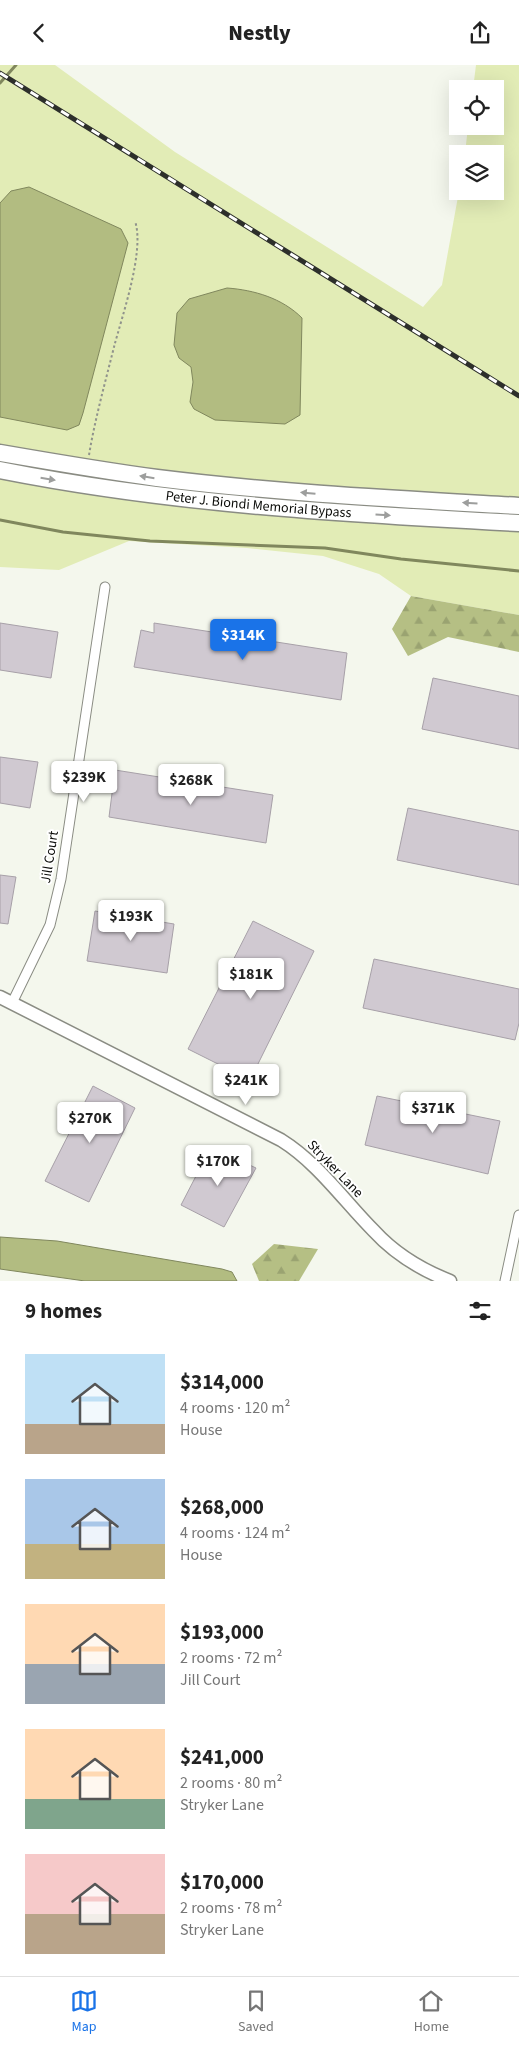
<!DOCTYPE html>
<html lang="en">
<head>
<meta charset="utf-8">
<style>
  :root { --surface:#fff; --page:#f6f6f6; --text:#222; --muted:#767676; --line:#e0e0e0; --accent:#1a73e8 }
  body { margin:0; font-family:"Source Sans 3",sans-serif; background:var(--page); color:var(--text); height:100vh; display:flex; flex-direction:column; font-size:19px; white-space:nowrap }
  * { box-sizing:border-box; margin:0 }
  p { font-size:16px; color:var(--muted) }
  .icon { flex:none; width:28px; height:28px; fill:none; stroke:currentColor; stroke-width:2; stroke-linecap:round; stroke-linejoin:round }
  .map { position:relative; height:1216px; overflow:hidden }
  .details { display:flex; flex-direction:column; background:var(--surface); flex:1 }
  .details>* { flex:none }
  .fabs { position:absolute; left:449px; top:15px; display:grid; gap:10px }
  .fabs a { display:grid; place-items:center; width:55px; height:55px; border-radius:0px; background:var(--surface); box-shadow:0 5px 20px #0002; font-size:25px }
  .price { position:absolute; translate:-50% -42px; padding:0 11px; border-radius:5px; background:#fff; color:#222; font-size:16px; line-height:32px; filter:drop-shadow(0 1px 2px #0008) }
  .price::after { content:''; position:absolute; left:50%; top:30px; width:15px; height:11px; margin-left:-8px; background:inherit; clip-path:polygon(0 0,100% 0,50% 100%) }
  .price.selected { background:var(--accent); color:#fff }
  ul { padding:0; list-style:none }
  li { display:flex; align-items:center; gap:15px; height:125px; padding:0 25px }
  li span { display:grid; place-items:center; flex:none; width:140px; height:100px; border-radius:0px; color:#555 }
  li>.icon { margin-inline-start:auto }
  span .icon { width:60px; height:60px; fill:#fffc; stroke-width:1 }
  li b { font-size:21px }
  h2 { display:flex; justify-content:space-between; align-items:center; height:60px; padding:0 25px; font-size:21px }
  header { display:flex; justify-content:space-between; align-items:center; height:65px; padding:0 25px; background:var(--surface); font-size:22px; font-weight:800 }
  .dock { display:flex; justify-content:space-around; align-items:center; height:70px; border-top:1px solid var(--line); background:var(--surface); font-size:14px; color:var(--muted) }
  .dock a { display:grid; justify-items:center; gap:2px }
  .dock .selected { color:var(--accent) }
  .map>svg:first-child { display:block }
  .green { fill:#e2ecb6 }
  .forest { fill:url(#forest-firs) }
  .water { fill:#b2bc81; stroke:#80875d }
  .lines { fill:none; stroke-linecap:round; stroke-linejoin:round }
  .stream { stroke:#80875d; stroke-width:3 }
  .building { fill:#d0c9d1; stroke:#a7a0a8 }
  .street-casing { stroke:#8a8c83; stroke-width:11 }
  .secondary-casing { stroke:#8a8c83; stroke-width:15 }
  .highway-casing { stroke:#8a8c83; stroke-width:19 }
  .path { stroke:#90938c; stroke-width:2; stroke-dasharray:2.5 2.5; stroke-linecap:butt }
  .street { stroke:#fff; stroke-width:9 }
  .secondary { stroke:#fff; stroke-width:12 }
  .highway { stroke:#fff; stroke-width:16 }
  .rail-casing { stroke:#2d2f2b; stroke-width:5 }
  .rail { stroke:#fff; stroke-width:3; stroke-dasharray:9; stroke-linecap:butt }
  .oneway { fill:#9d9e9d }
  .labels { text-anchor:middle; dominant-baseline:central; stroke-width:4; stroke-linejoin:round; paint-order:stroke }
  .street-label { font-size:14px; fill:#0b0c09; stroke:#fff }
</style>
</head>
<body>
<header><svg class="icon" aria-label="back" viewBox="0 0 24 24"><path d="M15 5l-7 7 7 7"/></svg>Nestly<svg class="icon" aria-label="share" viewBox="0 0 24 24"><path d="M12 15V3M7 8l5-5 5 5M5 13v7h14v-7"/></svg></header>
<div class="map">
<svg width="519" height="1216" viewBox="0 0 519 1216">
  <defs>
    <pattern id="forest-firs" width="22" height="20" patternUnits="userSpaceOnUse" patternTransform="scale(1.25)"><rect width="22" height="20" fill="#b5bf84"/><path d="M5 1l3.5 6h-7zM16 11l3.5 6h-7z" fill="#9aa371"/></pattern>
  </defs>
  <rect width="100%" height="100%" fill="#f4f7ed"/>
  <polygon class="green" points="0,0 55,0 175,87 423,242 442,220 459,126 495,126 495,89 465,89 468,61 495,61 495,24 473,24 476,0 519,0 519,550 411,531 379,509 323,491 247,483 129,476 59,505 0,502"/>
  <g class="forest">
    <polygon points="411,531 519,550 519,587 448,572 408,591 392,564"/>
    <polygon points="274,1179 318,1184 299,1216 259,1216 252,1199"/>
  </g>
  <g class="water">
    <polygon points="29,122 121,164 128,178 83,348 79,360 67,365 0,352 0,138 11,126"/>
    <path d="M227 223C254 225 282 233 302 253L300 350 285 359 215 355 194 344 190 337 193 317 191 302 179 293 174 280 177 248 189 234Z"/>
    <polygon points="0,1172 57,1176 222,1204 232,1207 237,1216 85,1216 0,1204"/>
  </g>
  <g class="lines">
    <g class="stream">
      <polyline points="0,18 16,0"/>
      <polyline points="0,455 63,467 150,476 325,483 401,494 519,506"/>
    </g>
  </g>
  <g class="building">
    <polygon points="0,558 58,567 51,613 0,605"/>
    <polygon points="154,558 347,588 341,635 134,602 141,565 154,568"/>
    <polygon points="433,613 519,631 519,684 422,664"/>
    <polygon points="0,692 38,697 30,743 0,738"/>
    <polygon points="115,705 273,730 266,778 109,752"/>
    <polygon points="408,743 519,766 519,820 397,795"/>
    <polygon points="0,810 16,812 8,859 0,858"/>
    <polygon points="95,846 174,859 167,908 87,896"/>
    <polygon points="253,856 314,886 250,1015 188,984"/>
    <polygon points="374,894 519,924 519,958 515,975 363,943"/>
    <polygon points="93,1021 135,1043 89,1137 45,1116"/>
    <polygon points="377,1031 500,1056 488,1109 365,1080"/>
    <polygon points="211,1082 256,1103 224,1162 181,1140"/>
  </g>
  <g class="lines">
    <defs>
      <g id="street">
        <polyline points="12,938 50,860 61,814 105,522"/>
        <polyline points="505,1216 519,1150"/>
      </g>
      <path id="secondary" d="M0 932 281 1075C318 1098 344 1136 374 1166 395 1189 422 1205 450 1216"/>
      <g id="highway">
        <path d="M0 388C52 397 104 406 157 413 277 428 398 434 519 441"/>
        <path id="s1" d="M0 405C171 439 345 449 519 458"/>
      </g>
    </defs>
    <use href="#street" class="street-casing"/>
    <use href="#secondary" class="secondary-casing"/>
    <use href="#highway" class="highway-casing"/>
    <path class="path" d="M89 390C95 354 105 318 114 282 122 251 145 186 135 156"/>
    <use href="#street" class="street"/>
    <use href="#secondary" class="secondary"/>
    <use href="#highway" class="highway"/>
    <defs>
      <polyline id="rail" points="0,8 519,331"/>
    </defs>
    <use href="#rail" class="rail-casing"/>
    <use href="#rail" class="rail"/>
  </g>
  <defs><path id="oneway-solid" d="M-6-.8H1V-3.2L6.5 0L1 3.2V.8H-6Z" transform="scale(1.25)"/></defs>
  <g class="oneway">
    <use href="#oneway-solid" transform="translate(147 412) rotate(-171)"/>
    <use href="#oneway-solid" transform="translate(48 414) rotate(9)"/>
    <use href="#oneway-solid" transform="translate(308 428) rotate(-175)"/>
    <use href="#oneway-solid" transform="translate(470 438) rotate(-177)"/>
    <use href="#oneway-solid" transform="translate(383 450) rotate(4)"/>
  </g>
  <g class="labels">
    <g class="street-label">
      <text stroke="none"><textPath href="#s1" startOffset="261">Peter J. Biondi Memorial Bypass</textPath></text>
      <text transform="translate(50 792) rotate(-81)">Jill Court</text>
      <text transform="translate(335 1104) rotate(46)">Stryker Lane</text>
    </g>
  </g>
</svg>
<div class="fabs">
<a><svg class="icon" aria-label="locate" viewBox="0 0 24 24"><circle cx="12" cy="12" r="6"/><path d="M12 2v4M12 18v4M2 12h4M18 12h4"/></svg></a>
<a><svg class="icon" aria-label="layers" viewBox="0 0 24 24"><path d="M12 4l9 5-9 5-9-5zM3 14l9 5 9-5"/></svg></a>
</div>
<b class="price selected" style="left:243px;top:596px">$314K</b>
<b class="price" style="left:84px;top:738px">$239K</b>
<b class="price" style="left:191px;top:741px">$268K</b>
<b class="price" style="left:131px;top:877px">$193K</b>
<b class="price" style="left:251px;top:935px">$181K</b>
<b class="price" style="left:246px;top:1041px">$241K</b>
<b class="price" style="left:433px;top:1069px">$371K</b>
<b class="price" style="left:90px;top:1079px">$270K</b>
<b class="price" style="left:218px;top:1122px">$170K</b>
</div>
<section class="details">
<h2>9 homes<svg class="icon" aria-label="filters" viewBox="0 0 24 24"><path d="M4 7h16M4 17h16"/><circle cx="9" cy="7" r="2"/><circle cx="15" cy="17" r="2"/></svg></h2>
<ul>
<li><span style="background:linear-gradient(#bfe0f5 70%,#b9a48a 0)"><svg class="icon" aria-label="home" viewBox="0 0 24 24"><path d="M3 11l9-7 9 7M6 9v11h12V9"/></svg></span><div><b>$314,000</b><p>4 rooms · 120 m²</p><p>House</p></div></li>
<li><span style="background:linear-gradient(#a9c7e8 65%,#c2b280 0)"><svg class="icon" aria-label="home" viewBox="0 0 24 24"><path d="M3 11l9-7 9 7M6 9v11h12V9"/></svg></span><div><b>$268,000</b><p>4 rooms · 124 m²</p><p>House</p></div></li>
<li><span style="background:linear-gradient(#ffd9b3 60%,#9aa5b1 0)"><svg class="icon" aria-label="home" viewBox="0 0 24 24"><path d="M3 11l9-7 9 7M6 9v11h12V9"/></svg></span><div><b>$193,000</b><p>2 rooms · 72 m²</p><p>Jill Court</p></div></li>
<li><span style="background:linear-gradient(#ffd9b3 70%,#7fa58c 0)"><svg class="icon" aria-label="home" viewBox="0 0 24 24"><path d="M3 11l9-7 9 7M6 9v11h12V9"/></svg></span><div><b>$241,000</b><p>2 rooms · 80 m²</p><p>Stryker Lane</p></div></li>
<li><span style="background:linear-gradient(#f6c9c9 60%,#b9a48a 0)"><svg class="icon" aria-label="home" viewBox="0 0 24 24"><path d="M3 11l9-7 9 7M6 9v11h12V9"/></svg></span><div><b>$170,000</b><p>2 rooms · 78 m²</p><p>Stryker Lane</p></div></li>
</ul>
</section>
<nav class="dock">
<a class="selected"><svg class="icon" aria-label="map" viewBox="0 0 24 24"><path d="M3 6l6-2 6 2 6-2v14l-6 2-6-2-6 2zM9 4v14M15 6v14"/></svg>Map</a>
<a><svg class="icon" aria-label="saved" viewBox="0 0 24 24"><path d="M7 4h10v16l-5-4-5 4z"/></svg>Saved</a>
<a><svg class="icon" aria-label="home" viewBox="0 0 24 24"><path d="M3 11l9-7 9 7M6 9v11h12V9"/></svg>Home</a>
</nav>
</body>
</html>
